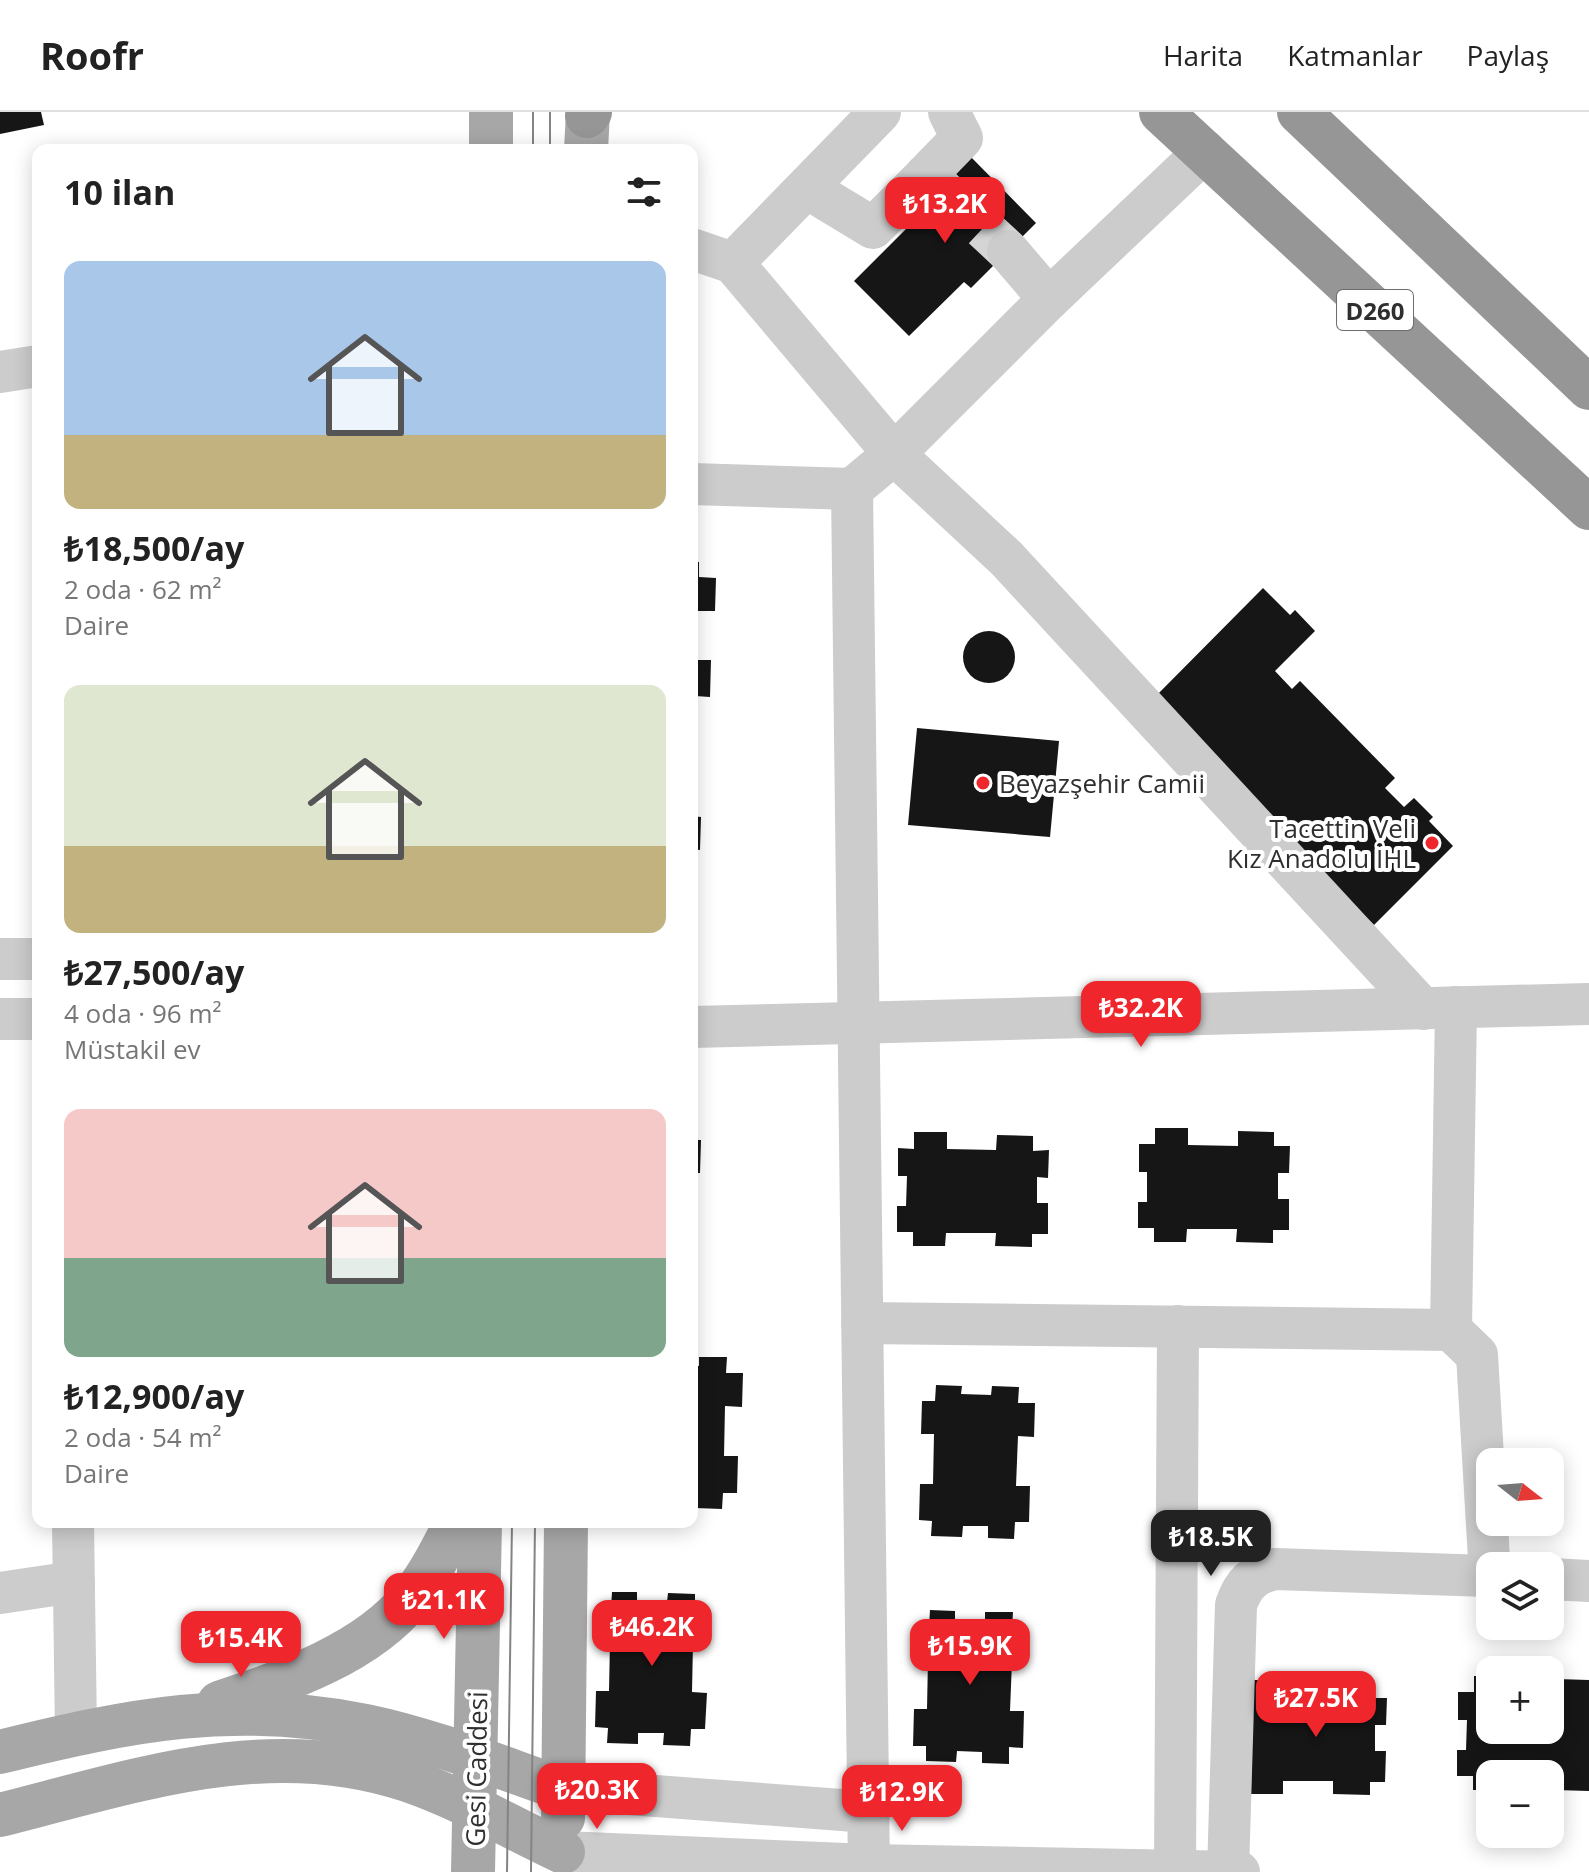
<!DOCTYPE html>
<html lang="tr">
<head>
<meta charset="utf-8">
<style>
  :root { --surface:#fff; --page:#f6f6f6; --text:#222; --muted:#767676; --line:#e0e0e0; --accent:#f0262d }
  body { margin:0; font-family:"Open Sans",sans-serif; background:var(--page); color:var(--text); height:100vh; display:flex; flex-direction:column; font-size:30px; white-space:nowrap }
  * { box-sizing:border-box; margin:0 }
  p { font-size:26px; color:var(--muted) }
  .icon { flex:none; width:44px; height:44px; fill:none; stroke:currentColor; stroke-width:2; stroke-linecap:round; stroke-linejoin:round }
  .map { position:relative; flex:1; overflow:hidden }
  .side { position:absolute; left:32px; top:32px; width:666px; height:1384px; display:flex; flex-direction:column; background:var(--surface); border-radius:16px; box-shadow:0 4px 20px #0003 }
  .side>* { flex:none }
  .needle { width:52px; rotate:107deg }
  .controls { position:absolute; left:1476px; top:1336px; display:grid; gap:16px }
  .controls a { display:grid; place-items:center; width:88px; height:88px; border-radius:16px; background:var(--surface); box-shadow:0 4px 20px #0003; font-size:40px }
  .price { position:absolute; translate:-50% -68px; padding:0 18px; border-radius:16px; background:var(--accent); color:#fff; font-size:26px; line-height:52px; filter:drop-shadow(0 2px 4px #0008) }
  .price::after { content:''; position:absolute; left:50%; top:48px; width:24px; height:18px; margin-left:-12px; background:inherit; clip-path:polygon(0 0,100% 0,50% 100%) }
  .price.on { background:#222; color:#fff }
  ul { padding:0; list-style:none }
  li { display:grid; align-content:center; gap:16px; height:424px; padding:0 32px }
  li span { display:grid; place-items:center; height:248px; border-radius:16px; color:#555 }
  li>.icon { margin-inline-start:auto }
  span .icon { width:144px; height:144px; fill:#fffc; stroke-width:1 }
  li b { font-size:34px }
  h2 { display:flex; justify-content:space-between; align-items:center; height:96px; padding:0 32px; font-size:34px }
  header { display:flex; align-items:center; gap:48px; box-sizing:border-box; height:112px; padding:0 40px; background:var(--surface); border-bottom:2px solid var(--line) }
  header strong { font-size:38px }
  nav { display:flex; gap:44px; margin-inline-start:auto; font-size:28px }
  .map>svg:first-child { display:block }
  .building { fill:#161616 }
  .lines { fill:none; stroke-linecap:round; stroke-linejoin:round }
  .minor-tunnel { stroke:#d5d5d5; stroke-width:42; stroke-dasharray:42 21; stroke-linecap:butt }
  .minor { stroke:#ccc; stroke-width:42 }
  .major { stroke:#a7a7a7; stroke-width:44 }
  .highway { stroke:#969696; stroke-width:44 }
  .tram { stroke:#848484; stroke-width:2 }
  .poi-dot { fill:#f0262d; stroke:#fff; stroke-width:3 }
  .labels { text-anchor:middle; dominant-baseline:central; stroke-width:8; stroke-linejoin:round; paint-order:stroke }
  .shield { fill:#fff; stroke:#6d6d6d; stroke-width:2 }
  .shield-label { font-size:24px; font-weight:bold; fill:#2f2f2f }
  .poi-label { font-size:26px; fill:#2f2f2f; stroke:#fff; text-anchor:start }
  .street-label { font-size:26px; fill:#2f2f2f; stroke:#fff }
</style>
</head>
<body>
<header>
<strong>Roofr</strong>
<nav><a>Harita</a><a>Katmanlar</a><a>Paylaş</a></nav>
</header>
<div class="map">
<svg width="1589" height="1760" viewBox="0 0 1589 1760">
  <rect width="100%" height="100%" fill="#fff"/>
  <g class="building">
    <polygon points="0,0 41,0 44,13 0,22"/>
    <polygon points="968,42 1036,111 971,176 964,170 909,224 854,169 909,114 903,108"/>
    <polygon points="692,450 699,450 699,465 716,466 715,499 698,499 697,548 711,548 710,585 695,584 695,601 692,601"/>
    <polygon points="1263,476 1290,503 1295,498 1315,519 1275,559 1292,577 1300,569 1395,666 1385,676 1404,695 1414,686 1433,705 1429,709 1453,734 1374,813 1149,591"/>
    <circle cx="989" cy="545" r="26"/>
    <polygon points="917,616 1059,629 1050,725 908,713"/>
    <polygon points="692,704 701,705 700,738 692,737"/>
    <polygon points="1155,1016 1188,1016 1188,1033 1238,1034 1238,1019 1274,1020 1274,1034 1290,1034 1289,1061 1278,1061 1278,1087 1289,1087 1289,1118 1273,1118 1273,1131 1236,1130 1237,1117 1187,1117 1186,1130 1154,1130 1154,1116 1138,1116 1138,1090 1147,1090 1147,1060 1139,1060 1139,1032 1155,1032"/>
    <polygon points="914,1020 947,1020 947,1037 996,1038 997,1023 1033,1024 1033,1039 1049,1038 1048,1066 1037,1065 1037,1091 1048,1091 1048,1122 1032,1122 1032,1135 995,1134 996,1121 946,1121 945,1134 913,1134 913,1120 897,1120 897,1094 906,1094 907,1064 898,1064 898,1036 914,1037"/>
    <polygon points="692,1028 701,1028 700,1061 692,1061"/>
    <polygon points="699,1245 727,1245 726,1261 743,1261 742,1295 725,1294 724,1344 738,1344 737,1381 723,1381 722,1397 695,1396 695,1385 692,1385 692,1253 699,1254"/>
    <polygon points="936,1273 962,1274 961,1282 991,1283 992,1274 1019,1275 1018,1291 1035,1291 1034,1325 1018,1324 1016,1374 1030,1374 1029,1410 1015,1410 1014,1427 988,1426 988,1414 963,1414 962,1425 931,1424 932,1409 919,1408 920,1372 933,1372 934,1322 921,1322 922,1289 935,1289"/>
    <polygon points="612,1480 637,1480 637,1489 667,1490 668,1481 695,1482 695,1498 711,1498 710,1532 693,1531 692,1580 707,1581 705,1617 691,1617 690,1634 663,1633 664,1621 638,1621 638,1632 607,1631 608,1616 595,1615 596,1579 609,1579 610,1529 596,1528 598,1496 611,1496"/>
    <polygon points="930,1498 955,1499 955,1508 985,1508 985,1500 1013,1500 1012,1516 1029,1517 1028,1550 1012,1549 1010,1599 1024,1599 1023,1636 1009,1635 1009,1652 982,1651 982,1640 957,1639 956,1650 926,1649 926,1634 913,1634 914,1597 927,1597 928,1547 915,1546 916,1514 929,1515"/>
    <polygon points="1474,1564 1490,1564 1490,1618 1550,1618 1550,1582 1556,1582 1557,1567 1589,1568 1589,1679 1555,1678 1556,1665 1550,1662 1490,1662 1490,1678 1473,1678 1473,1664 1457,1664 1457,1638 1466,1638 1467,1608 1458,1608 1458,1580 1474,1580"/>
    <polygon points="1252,1568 1285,1568 1285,1585 1334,1585 1334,1571 1370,1572 1370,1586 1387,1586 1386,1613 1375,1613 1375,1639 1386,1639 1385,1670 1370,1670 1370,1683 1333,1682 1333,1669 1283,1669 1283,1682 1251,1682"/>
  </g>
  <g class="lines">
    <polyline class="minor-tunnel" points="937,73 1008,139"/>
    <g class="minor">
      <polyline points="937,73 926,63 962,26 949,0"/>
      <polyline points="807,76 873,116 926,63"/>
      <polyline points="692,137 733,151 894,342 1049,187 1205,39"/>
      <polyline points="1008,139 1049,187"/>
      <polyline points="733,151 880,0"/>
      <polyline points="0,260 38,254"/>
      <polyline points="692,372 852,377 894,342 1006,446 1423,897"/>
      <polyline points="852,377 869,1760"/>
      <polyline points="0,847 38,847"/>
      <polyline points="0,907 38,907"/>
      <polyline points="692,915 1589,892"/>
      <polyline points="862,1211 1451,1218 1456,895"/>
      <polyline points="1451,1218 1477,1243 1490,1464"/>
      <polyline points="73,1410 76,1621"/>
      <polyline points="1550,1467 1589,1469"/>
      <polyline points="0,1481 74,1470"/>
      <polyline points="563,1677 868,1700"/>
      <polyline points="563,1740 869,1753 1239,1760"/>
      <polyline points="1175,1759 1178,1214"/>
      <path d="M1228 1760 1236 1493C1243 1472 1254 1461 1275 1457L1488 1464"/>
    </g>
    <g class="major">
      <polyline points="491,38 491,0"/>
      <polyline points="586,38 588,0"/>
      <path d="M219 1591C285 1569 367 1542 412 1485 430 1462 443 1436 456 1410"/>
      <path d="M0 1640C129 1608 233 1587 366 1614 433 1628 499 1655 563 1677"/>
      <path d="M0 1703C135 1669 269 1622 407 1668 460 1686 512 1716 563 1740"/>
      <polyline points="563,1706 566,1410"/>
      <polyline points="473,1760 480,1410"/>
    </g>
    <g class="highway">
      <polyline points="1161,0 1589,396"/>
      <polyline points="1299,0 1589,276"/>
      <polyline points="587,4 590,0"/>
    </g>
    <g class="tram">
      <polyline points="533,38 533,0"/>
      <polyline points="550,38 550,0"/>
      <polyline points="507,1760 512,1410"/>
      <polyline points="531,1760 535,1410"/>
    </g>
  </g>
  <g class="poi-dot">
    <circle cx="983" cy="671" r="8"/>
    <circle cx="1432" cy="731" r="8"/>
  </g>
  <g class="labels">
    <rect class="shield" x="1337" y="178" width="76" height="40" rx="6"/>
    <g class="shield-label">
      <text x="1375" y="198">D260</text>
    </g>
    <g class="poi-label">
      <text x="999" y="671">Beyazşehir Camii</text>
      <text x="1416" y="716" text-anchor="end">Tacettin Veli<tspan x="1416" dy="30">Kız Anadolu İHL</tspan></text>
    </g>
    <g class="street-label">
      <text transform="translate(476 1657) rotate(-89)">Gesi Caddesi</text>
    </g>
  </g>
</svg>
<div class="controls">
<a><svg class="needle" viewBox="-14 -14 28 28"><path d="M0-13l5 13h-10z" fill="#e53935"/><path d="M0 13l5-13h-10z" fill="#767676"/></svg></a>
<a><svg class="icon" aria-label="layers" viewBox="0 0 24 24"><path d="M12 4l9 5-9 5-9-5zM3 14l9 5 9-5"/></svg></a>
<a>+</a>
<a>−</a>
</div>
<b class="price" style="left:945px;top:133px">₺13.2K</b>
<b class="price" style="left:1141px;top:937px">₺32.2K</b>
<b class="price on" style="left:1211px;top:1466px">₺18.5K</b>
<b class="price" style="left:444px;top:1529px">₺21.1K</b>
<b class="price" style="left:652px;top:1556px">₺46.2K</b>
<b class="price" style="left:241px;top:1567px">₺15.4K</b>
<b class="price" style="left:970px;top:1575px">₺15.9K</b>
<b class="price" style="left:1316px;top:1627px">₺27.5K</b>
<b class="price" style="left:597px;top:1719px">₺20.3K</b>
<b class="price" style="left:902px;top:1721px">₺12.9K</b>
<section class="side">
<h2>10 ilan<svg class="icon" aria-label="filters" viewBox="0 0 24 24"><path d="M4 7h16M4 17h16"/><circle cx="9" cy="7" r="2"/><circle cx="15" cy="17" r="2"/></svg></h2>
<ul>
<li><span style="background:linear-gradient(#a9c7e8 70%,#c2b280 0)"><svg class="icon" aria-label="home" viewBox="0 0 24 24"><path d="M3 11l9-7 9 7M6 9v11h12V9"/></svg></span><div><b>₺18,500/ay</b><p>2 oda · 62 m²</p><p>Daire</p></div></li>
<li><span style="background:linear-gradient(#dfe7d0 65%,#c2b280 0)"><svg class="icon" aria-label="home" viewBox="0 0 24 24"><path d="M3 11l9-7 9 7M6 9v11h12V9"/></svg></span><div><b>₺27,500/ay</b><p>4 oda · 96 m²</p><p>Müstakil ev</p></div></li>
<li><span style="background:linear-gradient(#f6c9c9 60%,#7fa58c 0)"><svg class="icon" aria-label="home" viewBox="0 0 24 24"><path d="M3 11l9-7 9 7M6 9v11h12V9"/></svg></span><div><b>₺12,900/ay</b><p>2 oda · 54 m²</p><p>Daire</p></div></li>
</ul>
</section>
</div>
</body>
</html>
